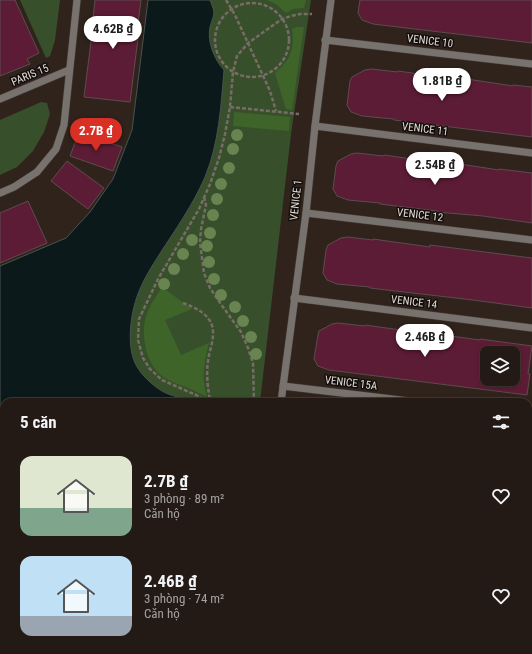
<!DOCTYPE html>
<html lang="vi">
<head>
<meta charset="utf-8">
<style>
  :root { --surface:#241a15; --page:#2c231e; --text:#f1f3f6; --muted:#a3a1a0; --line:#413834; --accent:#d93025 }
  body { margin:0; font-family:"Roboto Condensed",sans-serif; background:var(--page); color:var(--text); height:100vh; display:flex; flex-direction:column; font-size:15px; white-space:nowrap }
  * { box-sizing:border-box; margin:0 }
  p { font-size:13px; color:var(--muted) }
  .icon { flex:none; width:22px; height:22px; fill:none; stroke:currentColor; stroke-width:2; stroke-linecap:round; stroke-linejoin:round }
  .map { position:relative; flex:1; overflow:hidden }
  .drawer { position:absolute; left:0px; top:398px; width:532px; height:256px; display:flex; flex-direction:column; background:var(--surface); border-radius:12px 12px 0 0; box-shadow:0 2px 6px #0003,0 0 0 1px var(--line) }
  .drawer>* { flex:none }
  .fabs { position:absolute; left:480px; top:346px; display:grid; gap:8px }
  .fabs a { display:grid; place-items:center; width:40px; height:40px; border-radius:8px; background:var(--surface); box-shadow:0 2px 6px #0003,0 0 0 1px var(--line); font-size:20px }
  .price { position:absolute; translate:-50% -34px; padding:0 9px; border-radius:14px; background:#fff; color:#222; font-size:13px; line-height:26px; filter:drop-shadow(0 1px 2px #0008) }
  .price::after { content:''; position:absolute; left:50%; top:24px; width:12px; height:9px; margin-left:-6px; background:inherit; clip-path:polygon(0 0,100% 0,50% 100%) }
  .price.selected { background:var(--accent); color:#fff }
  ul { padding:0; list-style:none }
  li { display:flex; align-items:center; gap:12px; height:100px; padding:0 20px }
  li span { display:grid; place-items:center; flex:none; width:112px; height:80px; border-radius:12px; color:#555 }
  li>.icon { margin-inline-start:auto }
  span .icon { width:48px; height:48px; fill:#fffc; stroke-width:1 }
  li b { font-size:17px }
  h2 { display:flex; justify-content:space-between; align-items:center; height:48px; padding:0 20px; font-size:17px }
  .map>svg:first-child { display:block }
  .green { fill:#37502b }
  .forest { fill:#3e6429 }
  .water { fill:#0b191b; stroke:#4b5352 }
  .building { fill:#5d1c35; stroke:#5c4c50; fill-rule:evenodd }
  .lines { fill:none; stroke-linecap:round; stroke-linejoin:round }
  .service-casing { stroke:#4c4039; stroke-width:8 }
  .path { stroke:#776c66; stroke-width:2.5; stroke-dasharray:4 2; stroke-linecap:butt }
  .service { stroke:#77726d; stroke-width:7 }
  .tree { fill:#698351 }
  .labels { text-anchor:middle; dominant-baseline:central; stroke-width:3; stroke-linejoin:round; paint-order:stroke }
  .street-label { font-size:11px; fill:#e1d9d4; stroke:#130e0b }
</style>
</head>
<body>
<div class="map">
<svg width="532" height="654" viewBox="0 0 532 654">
  <rect width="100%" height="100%" fill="#30231c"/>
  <g class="green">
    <polygon points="20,0 60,0 55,40 50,56 46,58"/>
    <path d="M210 0H311L291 134 260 402H193C183 397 172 397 162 391 152 385 140 374 135 363 126 343 131 309 140 289 145 277 152 266 159 255 175 230 193 205 205 177 219 143 221 106 224 70 214 59 207 42 210 27 214 13 216 15 210 0Z"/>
    <polygon points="41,102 47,103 50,114 44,132 33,151 17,167 0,175 0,120"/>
  </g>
  <g class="forest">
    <polygon points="267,0 306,0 304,8 293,9 286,13 276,4"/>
    <path d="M297 27H304L292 110 286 109 275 73C290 60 295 50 292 29Z"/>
    <polygon points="234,112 290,117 289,131 233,126"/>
    <path d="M162 287 192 309 165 320 181 355 209 343C204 364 201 376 207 397 201 394 196 391 190 389 182 385 172 383 165 378 145 366 139 331 148 311 151 303 157 295 162 287Z"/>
  </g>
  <g class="water">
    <path d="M148 0H210C216 15 214 13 210 27 207 42 214 59 224 70 221 106 219 143 205 177 193 205 175 230 159 255 152 266 145 277 140 289 131 309 126 343 135 363 140 374 152 385 162 391 172 397 183 397 193 402H4V542L0 537V266L66 238 90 212 113 179 132 130Z"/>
    <polygon points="528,477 532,478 532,533 528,533"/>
    <polygon points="119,650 231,650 241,654 125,654"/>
  </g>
  <g class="building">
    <polygon points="0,0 15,0 39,53 27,59 30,64 0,76"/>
    <polygon points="95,0 141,0 136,38 138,38 130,102 84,97 94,18 93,18"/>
    <polygon points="360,0 532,0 532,43 373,24 362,20 358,13"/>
    <polygon points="371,69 398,72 398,71 454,79 454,77 513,86 513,85 532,87 532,137 394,120 394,119 362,116 351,112 347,105 350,81 352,77 365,70"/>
    <polygon points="79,132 122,147 113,171 70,156"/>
    <polygon points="357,153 383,156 384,155 440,163 440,161 499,170 499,169 532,173 532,223 483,216 437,212 437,211 380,204 380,203 348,200 337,196 333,189 336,166 338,161 351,154"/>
    <polygon points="67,161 104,188 88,209 51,181"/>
    <polygon points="28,201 47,243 0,263 0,213"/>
    <polygon points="347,237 373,240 373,239 430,247 430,245 532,258 532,308 473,300 370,288 370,287 337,284 327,280 323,273 326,250 328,245 341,238"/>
    <path d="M338 323 365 326V325L422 333V332L480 340V339L532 346 528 374H530L527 395 329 370 318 366 314 359 318 335 319 331 332 324ZM487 353H513V379H487Z"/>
  </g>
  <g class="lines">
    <defs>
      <g id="service">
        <polyline points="325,40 532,64"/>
        <polyline points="0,99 69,70"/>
        <polyline points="315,126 532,153"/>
        <polyline points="0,193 14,187 37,172 56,149 64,125 77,0"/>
        <polyline points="306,213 532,240"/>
        <polyline points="294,298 532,328"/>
        <polyline points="283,386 417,402"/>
        <polyline points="281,402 306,213 315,126 331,0"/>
        <polyline points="528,415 532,416"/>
        <polyline points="528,612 532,612"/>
        <polyline points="250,654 251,650"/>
      </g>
    </defs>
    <use href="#service" class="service-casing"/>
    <g class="path">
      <polyline points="226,0 235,15 270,91 276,111"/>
      <circle cx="252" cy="40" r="37"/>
      <polyline points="230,107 299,114"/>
      <polyline points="204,197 206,205 201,229 200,243 204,273 210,288 218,300 241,332 248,348 253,363 254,402"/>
      <path d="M183 303C197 308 214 316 213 334 213 343 209 352 208 361 206 375 208 388 210 402"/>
      <polyline points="209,402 196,395 162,380 150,369 143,358 138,340 139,319 158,279 199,209 210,184 219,158 225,134 230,107 233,72 237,56 248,43 282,19 291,16 300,14 312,14"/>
    </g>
    <use href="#service" class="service"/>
  </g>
  <g class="tree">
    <circle cx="237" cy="135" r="6"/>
    <circle cx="233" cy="149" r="6"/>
    <circle cx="229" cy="168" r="6"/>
    <circle cx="221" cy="184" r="6"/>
    <circle cx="217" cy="199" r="6"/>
    <circle cx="213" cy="215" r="6"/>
    <circle cx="210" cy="233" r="6"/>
    <circle cx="192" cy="240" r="6"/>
    <circle cx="207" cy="246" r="6"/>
    <circle cx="183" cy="254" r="6"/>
    <circle cx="209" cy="262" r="6"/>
    <circle cx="174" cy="269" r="6"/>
    <circle cx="214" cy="279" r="6"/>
    <circle cx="164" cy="284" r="6"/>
    <circle cx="221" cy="295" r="6"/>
    <circle cx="235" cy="307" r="6"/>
    <circle cx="243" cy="321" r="6"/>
    <circle cx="251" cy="337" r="6"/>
    <circle cx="256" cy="354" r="6"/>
  </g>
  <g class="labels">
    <g class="street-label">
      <text transform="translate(430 41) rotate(7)">VENICE 10</text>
      <text transform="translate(30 75) rotate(-23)">PARIS 15</text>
      <text transform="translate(425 129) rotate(7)">VENICE 11</text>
      <text transform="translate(296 200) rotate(-84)">VENICE 1</text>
      <text transform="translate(420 215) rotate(7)">VENICE 12</text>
      <text transform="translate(414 302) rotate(7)">VENICE 14</text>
      <text transform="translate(351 383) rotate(7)">VENICE 15A</text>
    </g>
  </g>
</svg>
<div class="fabs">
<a><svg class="icon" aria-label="layers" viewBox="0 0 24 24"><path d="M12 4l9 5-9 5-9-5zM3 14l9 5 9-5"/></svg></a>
</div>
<b class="price" style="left:113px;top:50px">4.62B ₫</b>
<b class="price" style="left:442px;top:102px">1.81B ₫</b>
<b class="price selected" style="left:96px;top:152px">2.7B ₫</b>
<b class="price" style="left:435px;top:186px">2.54B ₫</b>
<b class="price" style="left:425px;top:358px">2.46B ₫</b>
<section class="drawer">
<h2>5 căn<svg class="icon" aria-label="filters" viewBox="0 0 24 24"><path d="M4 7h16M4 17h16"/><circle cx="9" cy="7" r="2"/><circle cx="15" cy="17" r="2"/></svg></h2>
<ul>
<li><span style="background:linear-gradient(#dfe7d0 65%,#7fa58c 0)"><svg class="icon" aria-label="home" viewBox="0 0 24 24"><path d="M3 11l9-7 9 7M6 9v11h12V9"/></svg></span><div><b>2.7B ₫</b><p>3 phòng · 89 m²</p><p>Căn hộ</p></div><svg class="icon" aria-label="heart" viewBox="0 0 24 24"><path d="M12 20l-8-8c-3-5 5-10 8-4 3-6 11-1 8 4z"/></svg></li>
<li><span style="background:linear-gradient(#bfe0f5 75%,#9aa5b1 0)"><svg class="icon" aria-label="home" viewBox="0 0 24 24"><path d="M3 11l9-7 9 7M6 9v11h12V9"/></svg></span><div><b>2.46B ₫</b><p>3 phòng · 74 m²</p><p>Căn hộ</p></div><svg class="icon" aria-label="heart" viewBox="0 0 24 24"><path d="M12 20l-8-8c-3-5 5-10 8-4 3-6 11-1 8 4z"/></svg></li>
</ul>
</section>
</div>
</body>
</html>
